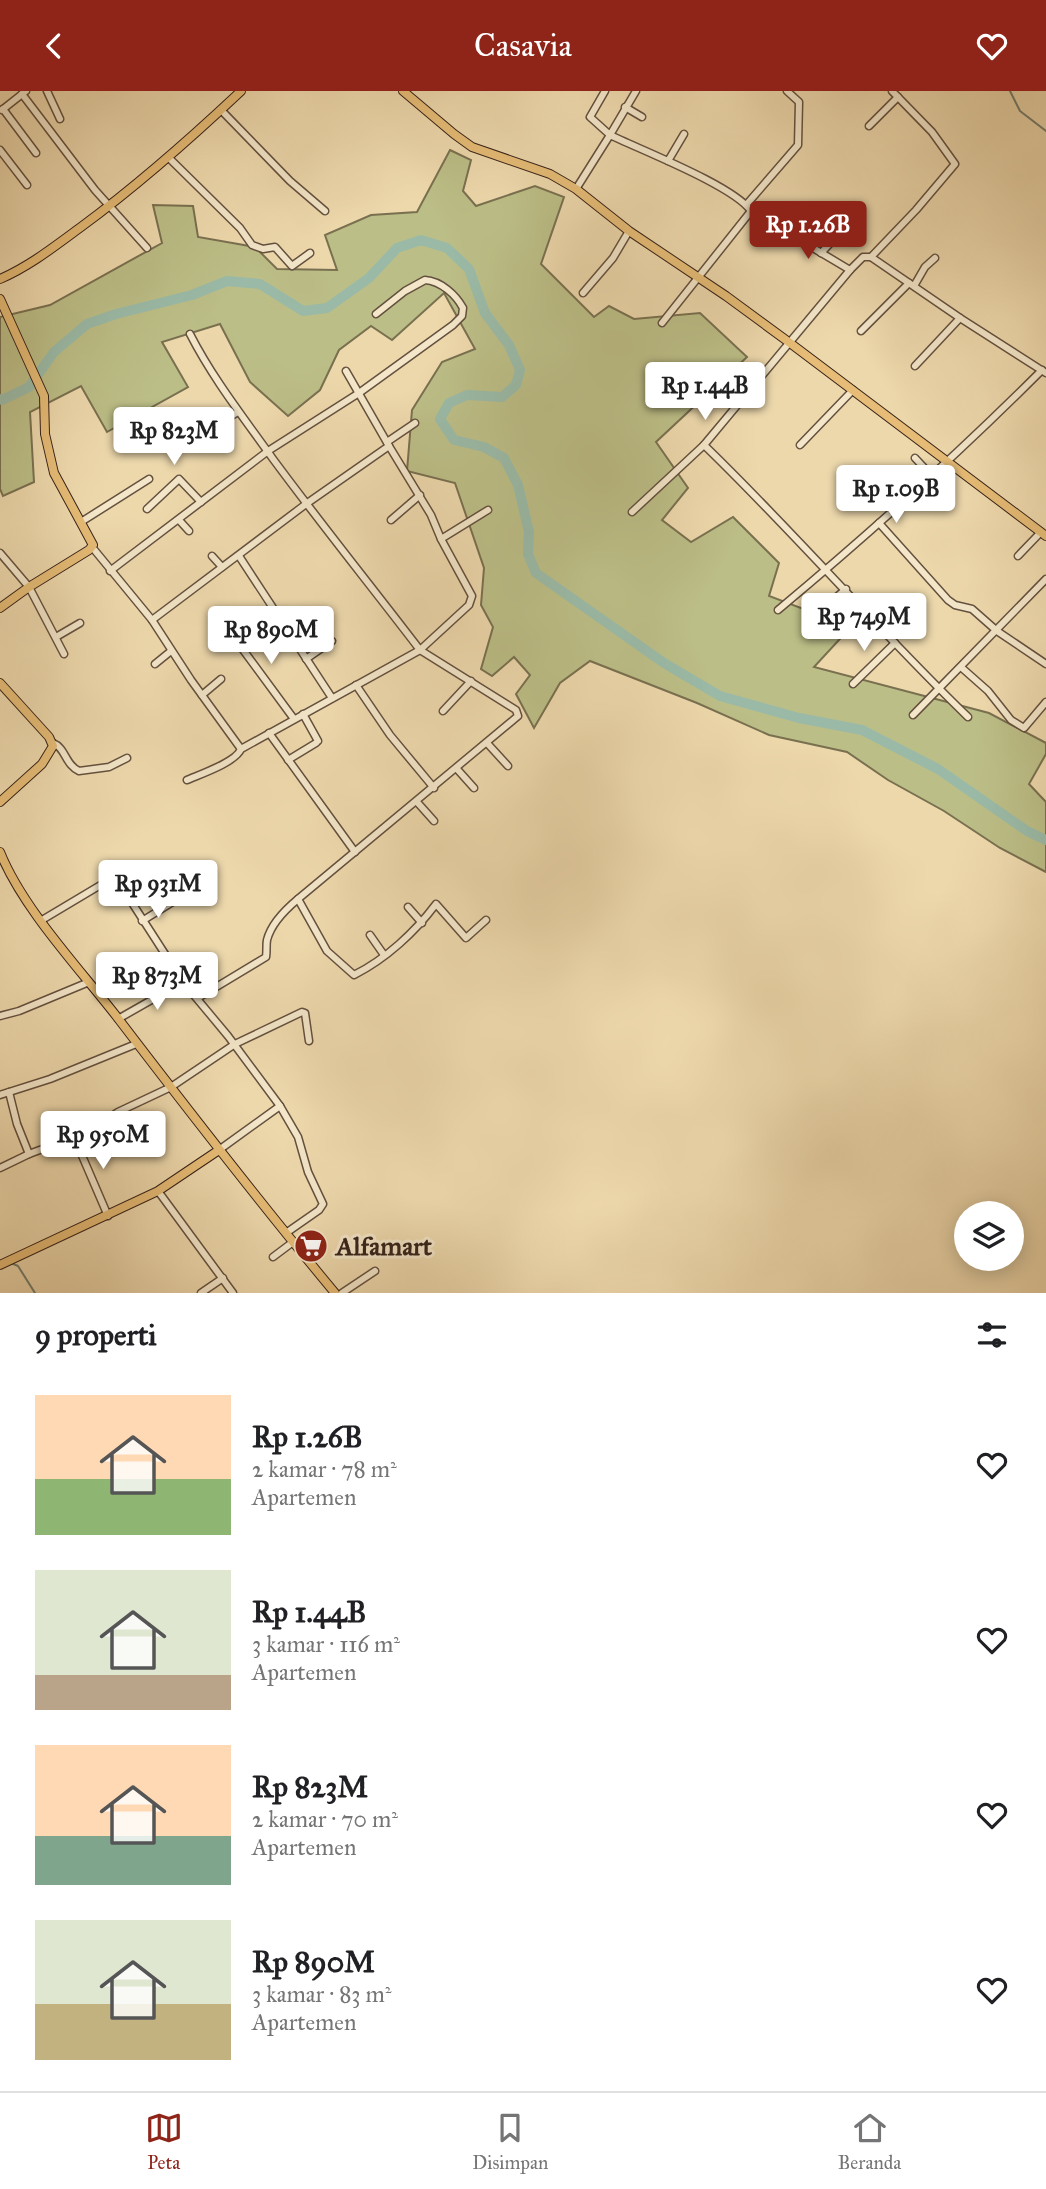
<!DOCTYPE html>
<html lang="id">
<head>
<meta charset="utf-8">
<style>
  :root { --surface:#fff; --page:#f2f2f2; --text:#202124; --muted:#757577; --line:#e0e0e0; --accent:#8f2418 }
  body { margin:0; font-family:"IM FELL Great Primer",serif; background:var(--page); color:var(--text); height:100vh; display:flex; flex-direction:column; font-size:26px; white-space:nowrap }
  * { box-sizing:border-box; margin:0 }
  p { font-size:23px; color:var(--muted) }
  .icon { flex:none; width:38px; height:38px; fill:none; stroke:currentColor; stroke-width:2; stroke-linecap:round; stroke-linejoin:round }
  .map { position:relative; height:1202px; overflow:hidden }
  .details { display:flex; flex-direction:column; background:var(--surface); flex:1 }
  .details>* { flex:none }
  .tools { position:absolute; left:954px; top:1110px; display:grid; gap:14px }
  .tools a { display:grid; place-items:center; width:70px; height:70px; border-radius:50%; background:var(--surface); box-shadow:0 4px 18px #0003; font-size:35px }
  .price { position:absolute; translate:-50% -60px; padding:0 16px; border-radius:7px; background:#fff; color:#222; font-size:23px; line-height:46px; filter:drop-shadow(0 2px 4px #0008) }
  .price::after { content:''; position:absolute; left:50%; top:42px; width:21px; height:16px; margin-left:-10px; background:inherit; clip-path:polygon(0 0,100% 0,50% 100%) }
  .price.current { background:var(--accent); color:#fff }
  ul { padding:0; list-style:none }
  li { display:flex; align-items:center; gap:21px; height:175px; padding:0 35px }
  li span { display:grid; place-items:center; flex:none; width:196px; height:140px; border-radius:0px; color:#555 }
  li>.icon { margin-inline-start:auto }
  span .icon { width:84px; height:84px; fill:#fffc; stroke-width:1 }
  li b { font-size:30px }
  h2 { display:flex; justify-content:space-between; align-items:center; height:84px; padding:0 35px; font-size:30px }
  header { display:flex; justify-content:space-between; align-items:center; height:91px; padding:0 35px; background:var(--accent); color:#fff; font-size:32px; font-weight:600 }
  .tabs { display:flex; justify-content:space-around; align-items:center; height:98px; border-top:2px solid var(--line); background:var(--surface); font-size:19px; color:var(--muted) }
  .tabs a { display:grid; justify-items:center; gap:4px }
  .tabs .current { color:var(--accent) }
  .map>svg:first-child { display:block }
  .green { fill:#bcbe87; stroke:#797050; stroke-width:2 }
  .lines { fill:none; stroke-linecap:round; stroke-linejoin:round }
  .stream { stroke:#727d6f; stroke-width:2 }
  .river { stroke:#9abaa7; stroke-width:10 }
  .minor-casing { stroke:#64503e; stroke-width:9 }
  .major-casing { stroke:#36221a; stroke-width:10 }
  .minor { stroke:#f3e6c9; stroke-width:6 }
  .major { stroke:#e6bc76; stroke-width:8 }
  .labels { text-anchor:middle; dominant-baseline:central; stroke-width:6; stroke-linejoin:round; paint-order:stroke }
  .poi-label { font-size:26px; font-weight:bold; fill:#36221a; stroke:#f3e6c9; text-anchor:start }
</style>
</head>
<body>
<header><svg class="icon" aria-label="back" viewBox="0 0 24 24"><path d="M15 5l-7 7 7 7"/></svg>Casavia<svg class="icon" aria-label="heart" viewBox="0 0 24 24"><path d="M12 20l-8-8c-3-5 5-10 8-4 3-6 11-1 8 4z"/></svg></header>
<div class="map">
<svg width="1046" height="1202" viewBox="0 0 1046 1202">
  <rect width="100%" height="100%" fill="#edd8ac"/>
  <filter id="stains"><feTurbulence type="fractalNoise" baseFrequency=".00286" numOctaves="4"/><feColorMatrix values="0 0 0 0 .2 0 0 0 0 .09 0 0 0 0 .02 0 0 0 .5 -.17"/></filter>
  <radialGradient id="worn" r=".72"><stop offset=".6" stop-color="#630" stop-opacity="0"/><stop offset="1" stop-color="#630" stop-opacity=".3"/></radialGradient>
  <polygon class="green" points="450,59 471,69 463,100 476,115 535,95 564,106 541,173 594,226 609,215 634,228 700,222 747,266 656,351 688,397 662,429 691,451 733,426 779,472 769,505 851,536 814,576 989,622 1046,652 1046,663 1029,693 1046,711 1046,781 1000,757 944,720 888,689 847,661 769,644 697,612 590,570 560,592 534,637 516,603 530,584 514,566 492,585 481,578 493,536 481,514 484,477 455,392 407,380 412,319 442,271 475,258 444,202 392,249 371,235 339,259 320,299 288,325 250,291 220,233 162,251 188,296 107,341 81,295 30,321 34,391 3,405 0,398 0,226 50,214 162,152 153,114 193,115 198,146 255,156 277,178 337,179 325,144 371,124 417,121"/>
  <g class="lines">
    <g class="stream">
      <polyline points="1010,0 1020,20 1046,40"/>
      <polyline points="11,1172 18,1175 35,1202"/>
    </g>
    <polyline class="river" points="0,308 2,309 29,296 54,261 87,233 116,223 192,204 227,190 260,193 303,220 327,217 369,187 397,157 421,149 447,157 469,178 485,222 509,254 520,279 516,294 502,306 467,304 449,312 440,328 454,349 484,356 504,367 518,394 529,441 528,463 536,482 664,572 720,605 799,627 862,639 938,678 1027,740 1046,749"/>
    <defs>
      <g id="minor">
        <polyline points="47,0 60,28"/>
        <polyline points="605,0 590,26 610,44 636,0"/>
        <polyline points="22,3 95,99 147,157"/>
        <polyline points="625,16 642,26"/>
        <polyline points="3,18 36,62"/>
        <polyline points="2,19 26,0"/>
        <polyline points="221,19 290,90 325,120"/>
        <polyline points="869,35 898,6"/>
        <polyline points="0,59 27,94"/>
        <polyline points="169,67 240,137 252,154 263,158 275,156 292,175 310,162"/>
        <polyline points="668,70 684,43"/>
        <path d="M576 98 610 44C641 59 734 95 751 120L850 179 863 166H871L960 227 1046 282"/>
        <polyline points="747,113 798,54 799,11 787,0"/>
        <polyline points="792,146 817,115"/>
        <polyline points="821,162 860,121"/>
        <polyline points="871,166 916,119 955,73 932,41 892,0"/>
        <polyline points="914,195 925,176 935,167"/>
        <polyline points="583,202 613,167 629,140"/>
        <polyline points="662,232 751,120"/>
        <polyline points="861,240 909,192"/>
        <path d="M190 243C213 288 244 327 273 368 321 433 371 495 420 559L469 514 472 505 441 448 431 424 389 355"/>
        <polyline points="915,275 960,227"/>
        <polyline points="387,351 415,332"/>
        <polyline points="185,353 238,321"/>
        <path d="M704 354C795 442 877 538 968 626"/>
        <polyline points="800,354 853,299"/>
        <polyline points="915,367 931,384"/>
        <polyline points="147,418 179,388 201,411"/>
        <polyline points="632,421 704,354 850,179"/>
        <polyline points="179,429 189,440"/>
        <polyline points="391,429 420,404"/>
        <polyline points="81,431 149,388"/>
        <polyline points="879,432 948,509 955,514 972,518 997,540 1046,573"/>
        <polyline points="441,448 488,419"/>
        <polyline points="92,456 152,529 191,589 241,658"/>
        <polyline points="0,462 29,496 64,563"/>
        <polyline points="212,465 222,476"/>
        <polyline points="239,465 332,607"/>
        <polyline points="1018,465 1041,441"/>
        <path d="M110 480 268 360 359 302 453 234 462 225 463 217C456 204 441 190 425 189L405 200 376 223"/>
        <path d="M778 519C869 443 958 363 1042 279"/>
        <polyline points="815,525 846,498"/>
        <polyline points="152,529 306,413 389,355 346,280"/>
        <polyline points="227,537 294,628"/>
        <polyline points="56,546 80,532"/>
        <polyline points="306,568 332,550"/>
        <polyline points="155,573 171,560"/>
        <polyline points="962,577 988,600 1011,629 1024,637 1046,611"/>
        <polyline points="853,593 895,552"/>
        <polyline points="356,594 390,644 434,697"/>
        <polyline points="202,604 221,588"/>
        <polyline points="443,620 471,590"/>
        <polyline points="303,623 318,650"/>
        <polyline points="913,624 1046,488"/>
        <polyline points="269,642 355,761"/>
        <path d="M53 652C66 657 65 674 79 680L109 676 127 667"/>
        <polyline points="487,652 508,675"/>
        <polyline points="288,669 316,652"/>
        <polyline points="457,678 474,697"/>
        <path d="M187 689C201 683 236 671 241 658L420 559 516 619 518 625 298 808 327 860 354 884C386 868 415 841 436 813L466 847 486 829"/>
        <polyline points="417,711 434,730"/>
        <polyline points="408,816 422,832"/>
        <polyline points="42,829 109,789 118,790 183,891 228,945 280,1015 298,1046 308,1081 323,1113 319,1119 286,1142"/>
        <polyline points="142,830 184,804"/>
        <polyline points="370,844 384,864"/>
        <path d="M198 907 266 866C267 860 266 854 267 849 271 833 286 818 298 808"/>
        <polyline points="0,925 19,920 89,891"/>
        <polyline points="118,928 183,891"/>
        <polyline points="9,1001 17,1033 29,1063"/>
        <polyline points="0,1004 50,988 136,953"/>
        <polyline points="74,1046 108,1125"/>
        <polyline points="219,1059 280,1015"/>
        <polyline points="0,1077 29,1063 88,1041 118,1021 171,996 235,953 302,921 305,922 309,950"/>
        <polyline points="158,1100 233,1202"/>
        <polyline points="273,1166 293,1151"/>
        <polyline points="201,1202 223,1187"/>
        <polyline points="342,1202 375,1180"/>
      </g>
      <g id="major">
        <polyline points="403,0 454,43 472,56 550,83 576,98 629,140 726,205 790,252 1046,445"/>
        <path d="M0 188C30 175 55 155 81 136 138 94 190 48 241 0"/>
        <polyline points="0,208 44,305 45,343 54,382 93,454 89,459 29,496 0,517"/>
        <polyline points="0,592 49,646 53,655 42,673 0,711"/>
        <path d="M0 761C23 818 79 877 117 926 188 1019 260 1112 335 1202"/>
        <polyline points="0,1174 158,1100 219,1059"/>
      </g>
    </defs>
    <use href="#minor" class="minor-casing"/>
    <use href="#major" class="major-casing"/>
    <use href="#minor" class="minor"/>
    <use href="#major" class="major"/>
  </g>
  <defs>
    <symbol id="supermarket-disc" viewBox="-11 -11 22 22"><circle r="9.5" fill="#8f2418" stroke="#f3e6c9"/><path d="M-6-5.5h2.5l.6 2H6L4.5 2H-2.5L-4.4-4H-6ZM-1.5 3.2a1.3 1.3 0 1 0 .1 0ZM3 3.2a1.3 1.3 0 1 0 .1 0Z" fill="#fff"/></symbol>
  </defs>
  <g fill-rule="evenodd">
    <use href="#supermarket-disc" x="292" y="1136" width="38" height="38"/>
  </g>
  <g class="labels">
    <g class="poi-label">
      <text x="336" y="1155">Alfamart</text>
    </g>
  </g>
  <rect width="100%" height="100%" filter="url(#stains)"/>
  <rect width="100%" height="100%" fill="url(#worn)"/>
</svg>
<div class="tools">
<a><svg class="icon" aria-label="layers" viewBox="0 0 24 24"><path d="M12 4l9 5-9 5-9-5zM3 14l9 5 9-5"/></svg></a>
</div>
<b class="price current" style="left:808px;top:170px">Rp 1.26B</b>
<b class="price" style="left:705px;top:331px">Rp 1.44B</b>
<b class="price" style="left:174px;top:376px">Rp 823M</b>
<b class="price" style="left:896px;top:434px">Rp 1.09B</b>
<b class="price" style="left:864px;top:562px">Rp 749M</b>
<b class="price" style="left:271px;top:575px">Rp 890M</b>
<b class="price" style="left:158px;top:829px">Rp 931M</b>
<b class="price" style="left:157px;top:921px">Rp 873M</b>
<b class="price" style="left:103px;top:1080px">Rp 950M</b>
</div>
<section class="details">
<h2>9 properti<svg class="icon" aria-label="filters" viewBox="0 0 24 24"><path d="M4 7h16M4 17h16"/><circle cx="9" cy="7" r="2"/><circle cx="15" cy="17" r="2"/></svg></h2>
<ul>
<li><span style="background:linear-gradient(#ffd9b3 60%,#8fb573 0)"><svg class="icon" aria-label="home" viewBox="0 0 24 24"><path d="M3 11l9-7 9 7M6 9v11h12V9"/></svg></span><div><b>Rp 1.26B</b><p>2 kamar · 78 m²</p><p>Apartemen</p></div><svg class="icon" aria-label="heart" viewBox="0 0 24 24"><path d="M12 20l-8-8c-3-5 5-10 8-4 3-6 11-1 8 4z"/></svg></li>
<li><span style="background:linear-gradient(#dfe7d0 75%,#b9a48a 0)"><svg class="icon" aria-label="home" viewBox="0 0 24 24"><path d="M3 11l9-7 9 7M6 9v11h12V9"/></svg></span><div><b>Rp 1.44B</b><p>3 kamar · 116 m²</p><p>Apartemen</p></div><svg class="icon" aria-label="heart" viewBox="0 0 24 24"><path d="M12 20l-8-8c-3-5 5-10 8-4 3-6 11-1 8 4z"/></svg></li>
<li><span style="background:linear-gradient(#ffd9b3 65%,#7fa58c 0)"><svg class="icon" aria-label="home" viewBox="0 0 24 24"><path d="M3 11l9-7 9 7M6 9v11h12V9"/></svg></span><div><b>Rp 823M</b><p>2 kamar · 70 m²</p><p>Apartemen</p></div><svg class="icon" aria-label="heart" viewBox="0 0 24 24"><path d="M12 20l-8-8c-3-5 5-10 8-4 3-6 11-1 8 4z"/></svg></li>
<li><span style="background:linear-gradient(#dfe7d0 60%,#c2b280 0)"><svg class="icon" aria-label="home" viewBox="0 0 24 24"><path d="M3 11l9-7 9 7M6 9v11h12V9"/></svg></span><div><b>Rp 890M</b><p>3 kamar · 83 m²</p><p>Apartemen</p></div><svg class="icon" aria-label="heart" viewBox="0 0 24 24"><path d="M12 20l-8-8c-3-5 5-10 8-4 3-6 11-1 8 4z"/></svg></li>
</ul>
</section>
<nav class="tabs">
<a class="current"><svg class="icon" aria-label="map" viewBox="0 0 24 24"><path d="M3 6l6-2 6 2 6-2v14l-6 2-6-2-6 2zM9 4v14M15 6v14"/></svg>Peta</a>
<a><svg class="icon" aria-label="saved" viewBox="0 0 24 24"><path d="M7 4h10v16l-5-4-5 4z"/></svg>Disimpan</a>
<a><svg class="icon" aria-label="home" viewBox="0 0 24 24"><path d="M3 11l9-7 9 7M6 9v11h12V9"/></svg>Beranda</a>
</nav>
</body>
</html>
